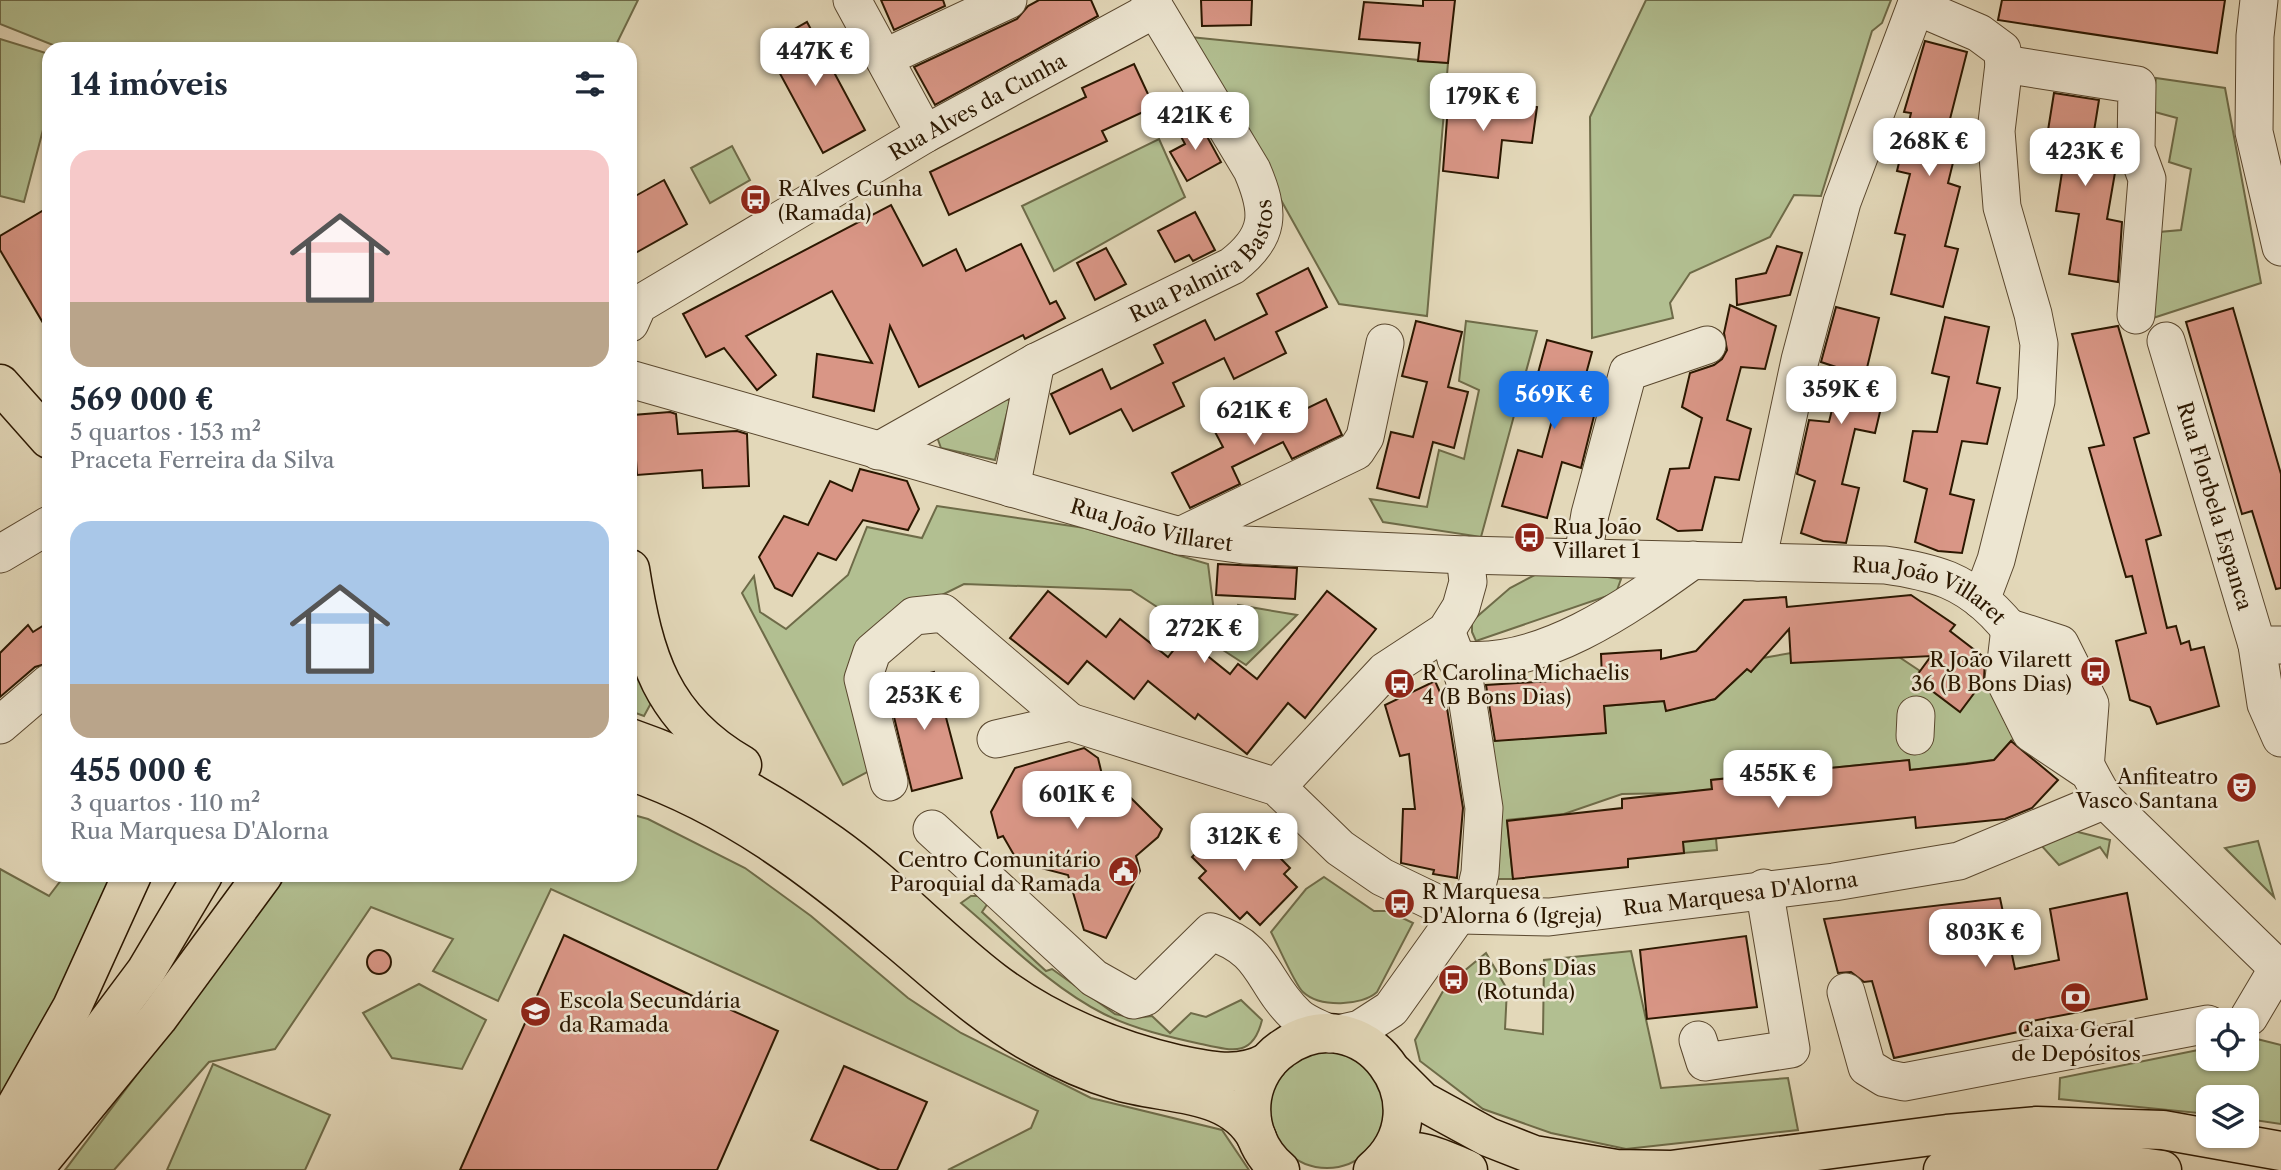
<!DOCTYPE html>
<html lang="pt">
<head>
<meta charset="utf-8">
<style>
  :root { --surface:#fff; --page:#f2f2f3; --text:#1f2937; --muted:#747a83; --accent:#1a73e8 }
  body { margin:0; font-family:"Libre Caslon Text",serif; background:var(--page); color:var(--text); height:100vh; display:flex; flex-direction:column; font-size:26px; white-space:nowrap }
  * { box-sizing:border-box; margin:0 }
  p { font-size:23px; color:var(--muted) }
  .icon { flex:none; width:38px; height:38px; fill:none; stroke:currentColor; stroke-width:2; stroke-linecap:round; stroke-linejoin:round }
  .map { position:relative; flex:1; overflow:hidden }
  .drawer { position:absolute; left:42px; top:42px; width:595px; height:840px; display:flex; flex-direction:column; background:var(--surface); border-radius:21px; box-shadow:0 2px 5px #0004 }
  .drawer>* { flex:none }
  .controls { position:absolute; left:2196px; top:1008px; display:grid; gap:14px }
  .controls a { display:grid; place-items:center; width:63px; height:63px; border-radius:14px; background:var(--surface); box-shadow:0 2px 5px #0004; font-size:35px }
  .price { position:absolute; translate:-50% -60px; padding:0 16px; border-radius:14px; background:#fff; color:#222; font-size:23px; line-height:46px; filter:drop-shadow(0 2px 4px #0008) }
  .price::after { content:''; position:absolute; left:50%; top:42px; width:21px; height:16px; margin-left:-10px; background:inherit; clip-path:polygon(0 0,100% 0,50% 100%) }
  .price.on { background:var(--accent); color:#fff }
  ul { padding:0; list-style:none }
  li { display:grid; align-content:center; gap:14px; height:371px; padding:0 28px }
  li span { display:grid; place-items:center; height:217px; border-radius:21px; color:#555 }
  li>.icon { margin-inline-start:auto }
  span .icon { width:126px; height:126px; fill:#fffc; stroke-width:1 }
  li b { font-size:30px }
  h2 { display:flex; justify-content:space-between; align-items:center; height:84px; padding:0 28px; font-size:30px }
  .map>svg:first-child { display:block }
  .green { fill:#b2bf91; stroke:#6e6b48; stroke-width:2 }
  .building { fill:#d99686; stroke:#2b1700; stroke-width:2 }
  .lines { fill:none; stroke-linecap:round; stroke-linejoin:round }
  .minor-casing { stroke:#59472e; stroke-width:39 }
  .major-casing { stroke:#2b1700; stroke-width:41 }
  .minor { stroke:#ede6d2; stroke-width:37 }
  .major { stroke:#e3d8b9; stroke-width:38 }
  .labels { text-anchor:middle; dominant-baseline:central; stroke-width:5; stroke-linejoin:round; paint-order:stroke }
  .street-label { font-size:21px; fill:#2b1700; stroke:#ede6d2 }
  .poi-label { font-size:21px; fill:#2b1700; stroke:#ede6d2; text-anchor:start }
</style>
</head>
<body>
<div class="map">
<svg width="2281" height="1170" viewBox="0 0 2281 1170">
  <rect width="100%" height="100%" fill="#e3d8b9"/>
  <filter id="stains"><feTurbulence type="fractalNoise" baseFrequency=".00286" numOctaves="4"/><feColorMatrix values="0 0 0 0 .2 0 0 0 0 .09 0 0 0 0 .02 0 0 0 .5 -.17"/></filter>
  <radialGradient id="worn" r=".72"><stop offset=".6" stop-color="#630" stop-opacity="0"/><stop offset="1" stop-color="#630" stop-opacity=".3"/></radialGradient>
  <g class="green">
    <polygon points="0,0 638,0 614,49 63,49 0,24"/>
    <polygon points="1646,0 1891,0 1882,23 1872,31 1821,196 1794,195 1770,237 1690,273 1670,303 1673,318 1592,338 1590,117"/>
    <polygon points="1190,37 1448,63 1427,316 1339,304"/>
    <polygon points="0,39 49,54 49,107 24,202 0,196"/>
    <polygon points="2156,78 2225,88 2261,283 2153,318 2159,232 2181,230 2191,169 2169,162 2177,118 2151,111"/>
    <polygon points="1159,139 1185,197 1054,271 1022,206"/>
    <polygon points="732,146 750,180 710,203 691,168"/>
    <polygon points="1466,321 1537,331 1481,537 1383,522 1370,499 1427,507 1439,450 1464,459 1479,390 1459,381"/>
    <polygon points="1000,394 1010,401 995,460 941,448 937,437"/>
    <polygon points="937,506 1085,528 1208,564 1214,612 1235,615 1238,605 1297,615 1246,665 1131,590 964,584 871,630 875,768 843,785 742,593 754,576 760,612 786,629 848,575 867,527 922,538"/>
    <polygon points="1548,568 1621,579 1616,593 1476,641 1472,632 1472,621 1510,588"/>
    <polygon points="630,617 656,694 644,716 630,711"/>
    <polygon points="1791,653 1899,657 1920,671 1915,678 1960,711 1988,674 2014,738 1994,760 1910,770 1909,760 1711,780 1717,850 1684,853 1677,793 1622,794 1564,814 1507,820 1513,879 1488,879 1487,741 1605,733 1604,706 1664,701 1666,710 1715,699 1747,669 1751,672 1763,658"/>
    <polygon points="630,814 648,819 745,868 811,916 908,998 961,1033 1091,1098 1222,1130 1249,1170 948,1170 1031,1128 1038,1111 551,889 498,1001 433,971 453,939 371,907 275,1049 209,1062 114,1170 65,1170 287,875 630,875"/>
    <polygon points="2074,831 2110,840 2107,857 2100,847 2059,865 2040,844"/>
    <polygon points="2258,841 2274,897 2225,848"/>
    <polygon points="0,869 49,896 65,875 113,875 53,1015 0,1095"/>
    <path d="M1324 877 1374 911H1388L1413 923 1377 992C1362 1006 1320 1008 1303 992 1295 985 1278 945 1271 932L1306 889Z"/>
    <path d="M971 896H978L988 903 982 912 1046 971 1052 969 1115 1014 1135 1018 1152 1016 1170 1033 1191 1013 1206 1017 1241 1000 1262 1020C1253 1057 1233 1051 1201 1044 1169 1037 1134 1029 1104 1014 1052 988 1006 941 961 903Z"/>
    <polygon points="1631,951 1661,1088 1788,1078 1798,1130 1626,1149 1551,1133 1483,1109 1420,1061 1415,1040 1446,986 1486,953 1507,989 1505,1029 1543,1034 1544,960"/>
    <polygon points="419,984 486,1020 462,1069 392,1058 363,1013"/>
    <polygon points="2257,1039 2281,1045 2281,1124 2247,1119 2247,1097 2208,1097 2208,1114 2059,1099 2060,1078 2208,1048 2208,1059 2247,1059 2247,1041"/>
    <circle cx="1327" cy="1110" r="58"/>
    <polygon points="213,1064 330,1115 305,1170 167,1170"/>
  </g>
  <g class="building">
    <polygon points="881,0 943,0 945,6 894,30"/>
    <polygon points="1039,0 1091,0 1098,16 935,105 914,67 1017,19 1028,6"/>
    <polygon points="1201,0 1252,0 1251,25 1202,26"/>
    <polygon points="1423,0 1455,0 1448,63 1418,61 1420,43 1359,39 1364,2 1423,6"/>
    <polygon points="2002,0 2225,0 2217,53 1998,20"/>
    <polygon points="807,22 865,130 823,153 765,46"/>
    <polygon points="1925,41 1967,52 1949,123 1962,126 1948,183 1960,187 1945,246 1958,249 1943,307 1891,294 1905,235 1895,233 1910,174 1897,171 1911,113 1904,112"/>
    <polygon points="1134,64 1154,107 1102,131 1107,141 949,215 930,172 1086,97 1082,88"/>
    <polygon points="1449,93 1508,99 1507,103 1537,107 1532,143 1502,140 1498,178 1443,171"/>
    <polygon points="2054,93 2099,100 2090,156 2117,161 2107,219 2122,222 2118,282 2069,274 2079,214 2056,211 2065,153 2045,149"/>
    <polygon points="1198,120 1221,162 1187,181 1170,152 1185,144 1178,131"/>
    <polygon points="664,180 687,224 630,256 630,199"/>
    <polygon points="891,205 923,266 956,249 966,271 1021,244 1050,304 1056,301 1065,318 1025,339 1023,335 919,387 890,326 874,411 813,397 817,354 872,363 832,291 746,336 776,375 757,390 724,348 706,357 683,314"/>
    <polygon points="49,207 49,333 0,250 0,236"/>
    <polygon points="1195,212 1215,250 1193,261 1189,255 1175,262 1158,231"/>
    <polygon points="1777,246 1802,253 1790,295 1737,305 1736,279 1766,273"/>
    <polygon points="1106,248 1126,284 1095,300 1077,263"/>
    <polygon points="1308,268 1327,307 1276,332 1286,353 1234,379 1224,358 1173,383 1184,406 1133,431 1121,409 1070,434 1051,394 1102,369 1111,389 1163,363 1154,345 1205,320 1215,340 1267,314 1257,294"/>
    <polygon points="1730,305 1776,326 1765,369 1741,367 1727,420 1751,429 1739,480 1715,477 1702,530 1678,531 1657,519 1670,469 1689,468 1702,418 1682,407 1690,373 1714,365 1722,359 1727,350 1724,333"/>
    <polygon points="1836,307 1879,318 1866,372 1888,378 1875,433 1855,429 1842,484 1859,488 1846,543 1823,541 1801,533 1815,481 1797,474 1809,420 1829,422 1842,369 1821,362"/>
    <polygon points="2233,308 2281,474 2281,588 2276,589 2252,511 2242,514 2186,322"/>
    <polygon points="1945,317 1989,327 1977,383 2000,388 1987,444 1962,441 1950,494 1974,500 1962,553 1938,551 1915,542 1927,489 1904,481 1913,431 1937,432 1949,377 1932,373"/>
    <polygon points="1416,321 1462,332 1448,387 1468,392 1454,448 1433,442 1419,498 1377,488 1391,432 1413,437 1427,382 1402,376"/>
    <polygon points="2118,326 2149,433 2134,438 2161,535 2146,540 2167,628 2176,626 2181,644 2189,641 2191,650 2204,647 2219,706 2157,724 2150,707 2130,700 2116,641 2146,633 2132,576 2126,577 2089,448 2104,445 2072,334"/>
    <polygon points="1547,340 1592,352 1577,407 1595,412 1581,468 1562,462 1547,518 1502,506 1518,450 1542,457 1557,402 1532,395"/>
    <polygon points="1326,399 1342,435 1292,459 1283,442 1232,467 1240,484 1190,508 1172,473 1223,447 1214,430 1265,404 1275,424"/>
    <polygon points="670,412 676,414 678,434 737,431 747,434 749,486 703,488 702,470 637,475 633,415"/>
    <polygon points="860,469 907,481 919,509 908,530 863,520 836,560 818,553 792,596 775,588 759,557 784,516 808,525 830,481 852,491"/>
    <polygon points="1218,564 1297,568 1295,599 1216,595"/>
    <polygon points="1048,591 1106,637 1120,619 1168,657 1184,637 1230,674 1238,664 1257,679 1327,591 1376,629 1305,718 1288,703 1247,754 1198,714 1195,719 1148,681 1134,699 1087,661 1068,684 1010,638"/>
    <polygon points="1911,595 1955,625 1950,631 1985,658 1984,680 1960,712 1915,678 1931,656 1791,663 1789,629 1751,672 1747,669 1715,699 1666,711 1664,701 1604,706 1606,733 1495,741 1486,685 1602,678 1601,654 1661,650 1661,659 1696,651 1744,600 1786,597 1787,607"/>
    <polygon points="49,622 49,663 35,667 0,697 0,653 28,625 33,632"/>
    <polygon points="934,672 962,778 912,791 886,684"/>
    <polygon points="1435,681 1447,708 1463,808 1457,878 1433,874 1434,870 1401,863 1403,809 1415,809 1409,754 1400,756 1385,705"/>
    <polygon points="2011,741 2058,780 2032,808 2005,819 1916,828 1915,817 1683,842 1684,853 1628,859 1628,867 1513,879 1507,821 1622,808 1622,799 1712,789 1711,780 1909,760 1910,770 1966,764 1994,760"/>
    <polygon points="1084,748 1098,758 1104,783 1115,782 1162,829 1158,837 1136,856 1140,871 1106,938 1084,930 1068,875 1018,862 1003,836 998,838 991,812 1015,768"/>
    <polygon points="1225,823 1239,836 1249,826 1290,868 1284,874 1297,887 1260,925 1247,912 1240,919 1199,878 1206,871 1192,857"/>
    <polygon points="2127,893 2147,999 2027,1022 2028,1030 1894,1058 1872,981 1864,982 1851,972 1838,973 1824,919 2000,898 2015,969 2059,960 2050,909"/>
    <polygon points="564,935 701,1000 702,997 778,1031 717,1170 460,1170"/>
    <polygon points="1746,936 1757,1007 1647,1019 1640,950"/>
    <circle cx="379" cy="962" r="12"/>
    <polygon points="844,1066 927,1102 897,1170 880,1170 811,1140"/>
  </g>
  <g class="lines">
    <defs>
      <g id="minor">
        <polyline points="852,0 925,134"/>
        <polyline points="2259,0 2255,36 2254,132 2281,247"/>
        <polyline points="1916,6 1979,33 2002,50 2004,64 1996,131 2002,207 2033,314 2039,344 2036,401 1996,560 1981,600"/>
        <polyline points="884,58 1008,0"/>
        <polyline points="2004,64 2137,85 2136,149 2147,179 2136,315"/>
        <path id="s1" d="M630 323 638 305 925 134 1155 9"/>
        <path id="s2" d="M2166 341 2257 645H2281"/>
        <path id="s3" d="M630 379 1180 536 1244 545 1465 555 1885 565C1906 568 1928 572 1948 580 2031 615 2060 729 2105 800L2281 971"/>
        <path id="s4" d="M878 451 1036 362 1232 266C1271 236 1270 212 1252 170L1150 0"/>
        <polyline points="1011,488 1036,362"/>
        <polyline points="1180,536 1356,451 1365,437 1385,343"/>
        <polyline points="0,554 49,525"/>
        <polyline points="1583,556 1590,514 1628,372 1707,345"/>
        <polyline points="1757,562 1800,360 1842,202 1918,0"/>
        <polyline points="2010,628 2060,644 2090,704 2085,769"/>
        <polyline points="2010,628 2004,679 2031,733 2083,768"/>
        <polyline points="2257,645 2266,704 2281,738"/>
        <path d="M1456 659C1539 671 1629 606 1693 560"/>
        <polyline points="0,725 49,683"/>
        <polyline points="1915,736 1916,715"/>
        <path id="s5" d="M996 739 1070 722 1277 787 1340 848 1382 877 1461 915 1549 917 1834 882 1959 861 2105 800"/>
        <polyline points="889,782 863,679 872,652 914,616 943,613 1070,722"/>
        <polyline points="1277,787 1385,671 1446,631 1461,607 1468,582 1465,555"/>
        <path d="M932 829 1094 978 1133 1000 1145 997 1211 932C1266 949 1261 982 1296 1015 1305 1024 1319 1028 1330 1034"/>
        <polyline points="1846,992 1867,1067 1885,1078 1904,1082 2208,1024"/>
        <polyline points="2249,1017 2278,968"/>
        <polyline points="1338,1034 1360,1029 1391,1009 1476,890 1480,873 1484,808 1464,678 1446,631"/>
        <polyline points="1698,1040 1705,1062 1791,1049 1764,888"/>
      </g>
      <g id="major">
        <polyline points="0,384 49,439"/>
        <path d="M630 569C644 657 661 718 742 765"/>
        <path d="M630 738C702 763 770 800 831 844 889 885 937 938 993 981 1047 1022 1114 1050 1180 1065 1211 1071 1239 1078 1268 1062"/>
        <path d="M630 771C731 806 813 868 894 937 940 975 984 1018 1037 1046 1062 1060 1088 1072 1115 1080 1163 1096 1230 1087 1257 1138"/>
        <polyline points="1394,1073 1422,1101 1488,1137 1534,1155 1616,1169 1671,1170 1947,1134 2037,1126 2163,1130 2281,1151"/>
        <polyline points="7,1122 72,1007 132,875"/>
        <path d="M1383 1161C1411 1141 1439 1158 1468 1170"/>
        <polyline points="0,1166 146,971 203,875"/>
        <polyline points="33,1170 158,1018 263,875"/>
        <path d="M1280 1170C1259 1153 1248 1125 1252 1098 1255 1079 1266 1060 1282 1049 1362 991 1450 1106 1373 1170"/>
        <path d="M1943 1170C2019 1162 2086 1158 2162 1170"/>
      </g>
    </defs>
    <use href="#minor" class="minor-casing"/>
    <use href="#major" class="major-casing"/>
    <use href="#minor" class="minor"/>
    <use href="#major" class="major"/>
  </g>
  <defs>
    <symbol id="bus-disc" viewBox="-11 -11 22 22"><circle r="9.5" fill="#8f2418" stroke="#ede6d2"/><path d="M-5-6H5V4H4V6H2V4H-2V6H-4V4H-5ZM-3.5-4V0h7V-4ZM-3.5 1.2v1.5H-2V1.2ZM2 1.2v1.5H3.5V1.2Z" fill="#fff"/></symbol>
    <symbol id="theatre-disc" viewBox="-11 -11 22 22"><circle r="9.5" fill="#8f2418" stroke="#ede6d2"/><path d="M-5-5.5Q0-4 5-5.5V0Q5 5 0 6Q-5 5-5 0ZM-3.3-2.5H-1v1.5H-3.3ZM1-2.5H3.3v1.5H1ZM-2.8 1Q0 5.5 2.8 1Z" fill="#fff"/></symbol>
    <symbol id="civic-disc" viewBox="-11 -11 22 22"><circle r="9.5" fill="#8f2418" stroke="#ede6d2"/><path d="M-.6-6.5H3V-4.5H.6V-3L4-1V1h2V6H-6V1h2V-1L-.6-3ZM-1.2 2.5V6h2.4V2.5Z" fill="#fff"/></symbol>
    <symbol id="bank-disc" viewBox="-11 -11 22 22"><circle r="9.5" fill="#8f2418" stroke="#ede6d2"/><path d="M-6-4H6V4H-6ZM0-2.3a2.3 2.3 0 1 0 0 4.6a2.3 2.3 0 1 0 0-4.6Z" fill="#fff"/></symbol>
    <symbol id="school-disc" viewBox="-11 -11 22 22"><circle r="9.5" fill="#8f2418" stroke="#ede6d2"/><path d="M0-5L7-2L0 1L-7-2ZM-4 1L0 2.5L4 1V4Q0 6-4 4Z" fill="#fff"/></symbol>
  </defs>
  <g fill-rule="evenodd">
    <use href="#bus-disc" x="738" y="182" width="35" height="35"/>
    <use href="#bus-disc" x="1512" y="520" width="35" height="35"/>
    <use href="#bus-disc" x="2078" y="654" width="35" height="35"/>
    <use href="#bus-disc" x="1382" y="666" width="35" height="35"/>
    <use href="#theatre-disc" x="2224" y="770" width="35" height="35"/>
    <use href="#civic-disc" x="1106" y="854" width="35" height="35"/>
    <use href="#bus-disc" x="1382" y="886" width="35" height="35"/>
    <use href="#bus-disc" x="1436" y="962" width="35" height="35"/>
    <use href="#bank-disc" x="2058" y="980" width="35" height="35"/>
    <use href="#school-disc" x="518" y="994" width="35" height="35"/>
  </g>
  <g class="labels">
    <g class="street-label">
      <text stroke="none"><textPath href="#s1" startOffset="413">Rua Alves da Cunha</textPath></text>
      <text stroke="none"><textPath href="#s4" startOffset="382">Rua Palmira Bastos</textPath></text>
      <text stroke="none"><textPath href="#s2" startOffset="172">Rua Florbela Espanca</textPath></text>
      <text stroke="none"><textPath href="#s3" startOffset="542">Rua João Villaret</textPath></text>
      <text stroke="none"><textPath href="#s3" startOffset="1328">Rua João Villaret</textPath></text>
      <text stroke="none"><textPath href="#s5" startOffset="800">Rua Marquesa D'Alorna</textPath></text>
    </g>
    <g class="poi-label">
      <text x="778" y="188">R Alves Cunha<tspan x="778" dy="24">(Ramada)</tspan></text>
      <text x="1553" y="526">Rua João<tspan x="1553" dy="24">Villaret 1</tspan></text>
      <text x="2072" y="659" text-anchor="end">R João Vilarett<tspan x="2072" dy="24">36 (B Bons Dias)</tspan></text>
      <text x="1422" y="672">R Carolina Michaelis<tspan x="1422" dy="24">4 (B Bons Dias)</tspan></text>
      <text x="2218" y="776" text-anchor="end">Anfiteatro<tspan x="2218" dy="24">Vasco Santana</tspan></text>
      <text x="1101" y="859" text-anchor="end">Centro Comunitário<tspan x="1101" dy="24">Paroquial da Ramada</tspan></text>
      <text x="1422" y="891">R Marquesa<tspan x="1422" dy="24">D'Alorna 6 (Igreja)</tspan></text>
      <text x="1477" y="967">B Bons Dias<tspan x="1477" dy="24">(Rotunda)</tspan></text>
      <text x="559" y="1000">Escola Secundária<tspan x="559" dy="24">da Ramada</tspan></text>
      <text x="2076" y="1029" text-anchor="middle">Caixa Geral<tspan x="2076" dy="24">de Depósitos</tspan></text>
    </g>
  </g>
  <rect width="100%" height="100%" filter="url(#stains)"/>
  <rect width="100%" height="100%" fill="url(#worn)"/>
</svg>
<div class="controls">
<a><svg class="icon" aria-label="locate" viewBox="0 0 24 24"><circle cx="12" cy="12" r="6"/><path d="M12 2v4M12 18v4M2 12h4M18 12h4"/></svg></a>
<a><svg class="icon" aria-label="layers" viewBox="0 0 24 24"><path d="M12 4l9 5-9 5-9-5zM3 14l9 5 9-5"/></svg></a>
</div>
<b class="price" style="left:815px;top:88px">447K €</b>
<b class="price" style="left:1483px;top:133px">179K €</b>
<b class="price" style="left:1195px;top:152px">421K €</b>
<b class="price" style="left:1929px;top:178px">268K €</b>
<b class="price" style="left:2085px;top:188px">423K €</b>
<b class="price" style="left:1841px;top:426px">359K €</b>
<b class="price on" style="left:1554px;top:431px">569K €</b>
<b class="price" style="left:1254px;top:447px">621K €</b>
<b class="price" style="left:1204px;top:665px">272K €</b>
<b class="price" style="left:924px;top:732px">253K €</b>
<b class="price" style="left:1778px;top:810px">455K €</b>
<b class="price" style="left:1077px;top:831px">601K €</b>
<b class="price" style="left:1244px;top:873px">312K €</b>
<b class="price" style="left:1985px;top:969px">803K €</b>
<section class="drawer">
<h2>14 imóveis<svg class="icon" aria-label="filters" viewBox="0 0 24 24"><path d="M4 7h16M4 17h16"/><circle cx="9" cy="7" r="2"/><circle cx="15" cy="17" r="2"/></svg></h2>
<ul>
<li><span style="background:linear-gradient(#f6c9c9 70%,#b9a48a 0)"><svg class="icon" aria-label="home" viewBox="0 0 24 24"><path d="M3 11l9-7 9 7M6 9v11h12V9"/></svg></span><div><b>569 000 €</b><p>5 quartos · 153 m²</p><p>Praceta Ferreira da Silva</p></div></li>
<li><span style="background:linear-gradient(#a9c7e8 75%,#b9a48a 0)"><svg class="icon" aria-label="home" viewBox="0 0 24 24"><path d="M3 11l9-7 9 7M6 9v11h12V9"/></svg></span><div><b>455 000 €</b><p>3 quartos · 110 m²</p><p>Rua Marquesa D'Alorna</p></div></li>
</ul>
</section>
</div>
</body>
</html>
